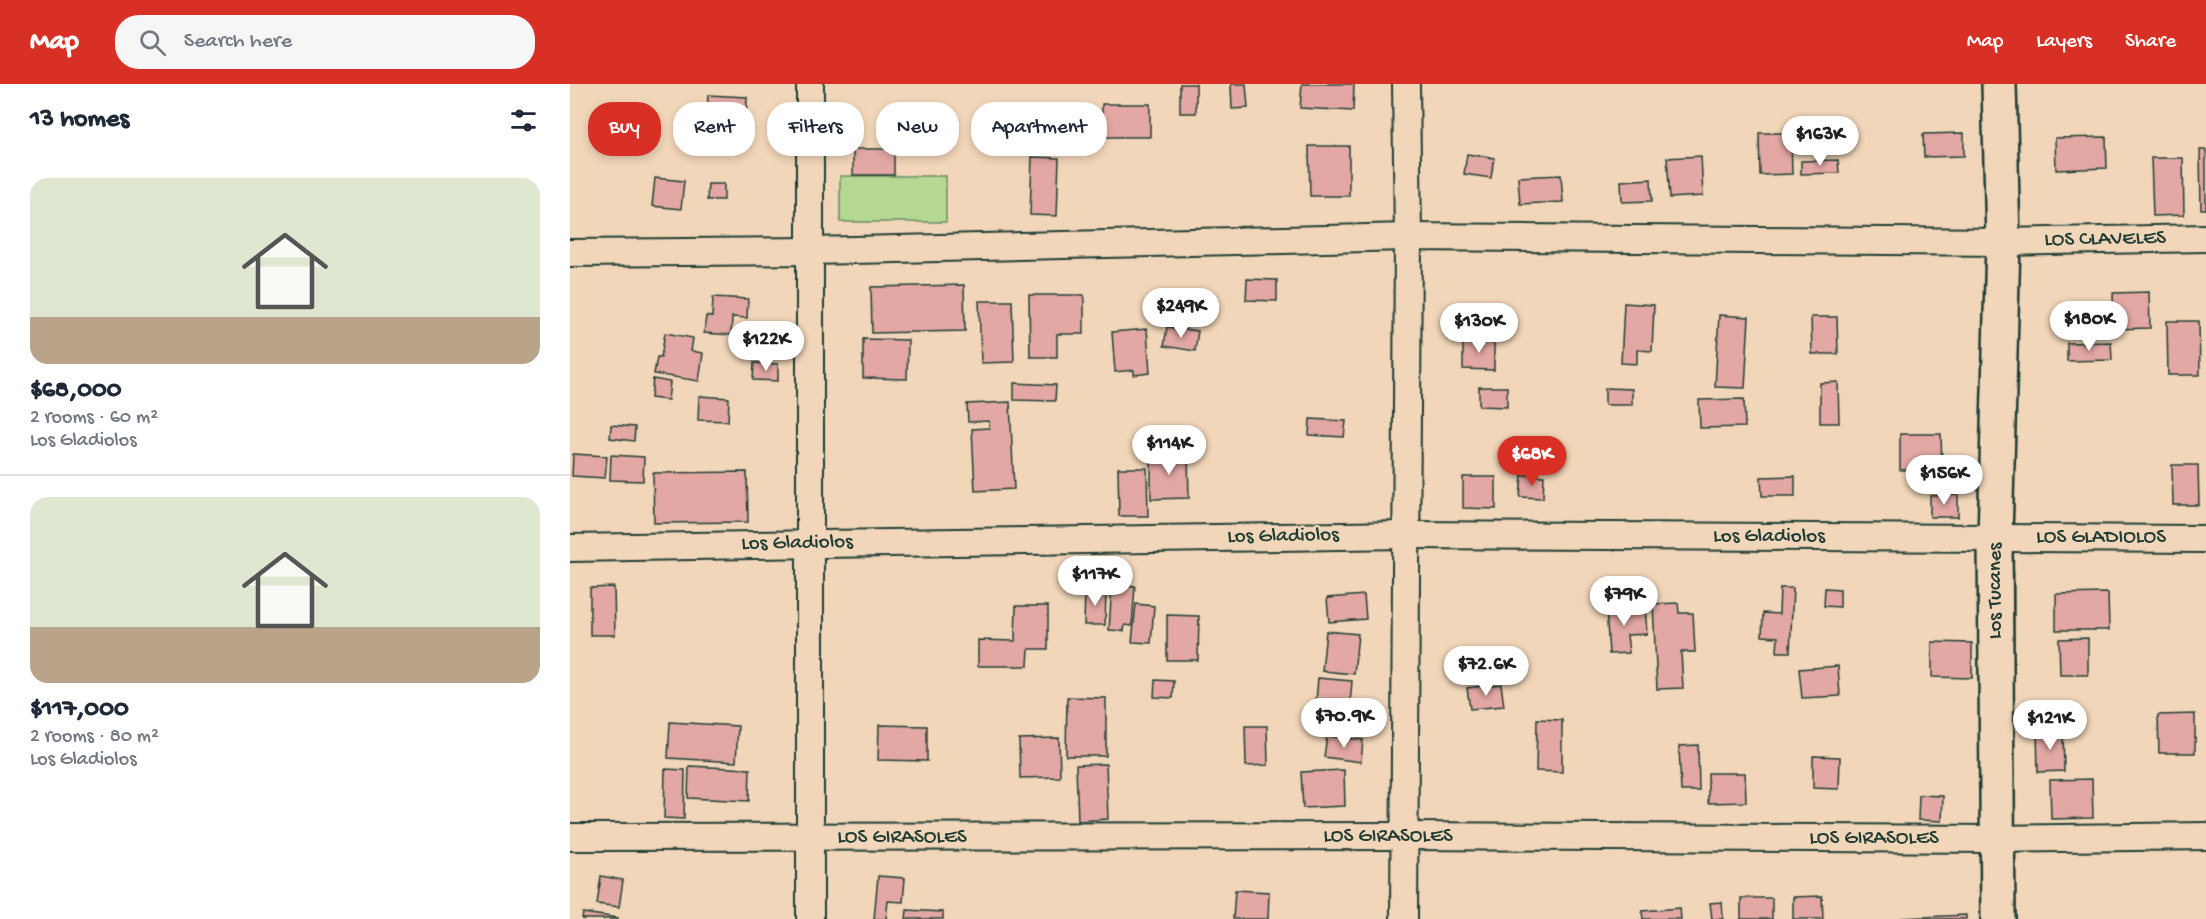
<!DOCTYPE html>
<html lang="en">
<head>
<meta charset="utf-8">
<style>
  :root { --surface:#fff; --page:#f6f6f7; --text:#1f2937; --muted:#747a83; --line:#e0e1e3; --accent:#d93025 }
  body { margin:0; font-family:"Gochi Hand",sans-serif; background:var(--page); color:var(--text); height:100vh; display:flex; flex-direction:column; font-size:22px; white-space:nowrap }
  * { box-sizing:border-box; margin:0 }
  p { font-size:20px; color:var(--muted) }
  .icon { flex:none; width:33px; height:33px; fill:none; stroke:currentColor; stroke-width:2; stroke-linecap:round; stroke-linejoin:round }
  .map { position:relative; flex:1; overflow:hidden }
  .sheet { display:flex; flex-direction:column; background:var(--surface); width:570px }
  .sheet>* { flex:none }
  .banner { position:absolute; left:18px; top:18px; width:570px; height:54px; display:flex; gap:12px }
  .price { position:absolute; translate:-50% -51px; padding:0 14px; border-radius:21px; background:#fff; color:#222; font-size:20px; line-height:39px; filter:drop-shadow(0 2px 3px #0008) }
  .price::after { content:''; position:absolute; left:50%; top:36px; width:18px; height:14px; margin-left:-9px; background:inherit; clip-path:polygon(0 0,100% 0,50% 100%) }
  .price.selected { background:var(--accent); color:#fff }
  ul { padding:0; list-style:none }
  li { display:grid; align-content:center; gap:12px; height:318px; padding:0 30px }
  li+li { border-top:2px solid var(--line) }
  li span { display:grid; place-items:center; height:186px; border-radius:18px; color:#555 }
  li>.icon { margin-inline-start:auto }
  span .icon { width:108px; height:108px; fill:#fffc; stroke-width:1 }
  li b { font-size:26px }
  h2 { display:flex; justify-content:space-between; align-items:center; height:72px; padding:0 30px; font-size:26px }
  .chip { padding:0 21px; border-radius:24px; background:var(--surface); box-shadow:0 3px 9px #0003; font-size:21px; line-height:54px }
  .chip.selected { background:var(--accent); color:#fff }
  header { display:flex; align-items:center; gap:36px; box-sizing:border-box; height:84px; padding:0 30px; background:var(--accent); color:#fff }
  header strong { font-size:28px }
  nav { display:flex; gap:33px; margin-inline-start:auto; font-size:21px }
  .search { width:420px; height:54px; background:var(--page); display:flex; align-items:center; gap:15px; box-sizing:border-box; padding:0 21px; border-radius:24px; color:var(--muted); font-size:22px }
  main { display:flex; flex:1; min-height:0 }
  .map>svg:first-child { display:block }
  .green { fill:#b5d893; stroke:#6a8a64; stroke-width:1.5 }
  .water { fill:#88cfe9; stroke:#5e95a1; stroke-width:1.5 }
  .building { fill:#e3a8a3; stroke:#1f3d34; stroke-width:1.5 }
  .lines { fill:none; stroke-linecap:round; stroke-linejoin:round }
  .street-casing { stroke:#1f3d34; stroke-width:30 }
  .secondary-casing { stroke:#1f3d34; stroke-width:38 }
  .street { stroke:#f2d6b9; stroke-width:26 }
  .secondary { stroke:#f2d6b9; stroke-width:33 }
  .labels { text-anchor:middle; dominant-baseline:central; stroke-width:4.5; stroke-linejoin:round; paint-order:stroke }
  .street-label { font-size:21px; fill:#1f3d34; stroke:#f2d6b9 }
</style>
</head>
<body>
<header>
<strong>Map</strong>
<div class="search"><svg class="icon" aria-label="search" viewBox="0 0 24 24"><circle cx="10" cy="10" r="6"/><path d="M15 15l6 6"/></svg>Search here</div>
<nav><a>Map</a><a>Layers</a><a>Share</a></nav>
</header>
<main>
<section class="sheet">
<h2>13 homes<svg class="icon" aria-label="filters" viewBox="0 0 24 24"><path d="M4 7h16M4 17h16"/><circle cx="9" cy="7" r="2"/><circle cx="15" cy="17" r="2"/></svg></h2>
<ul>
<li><span style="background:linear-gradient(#dfe7d0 75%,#b9a48a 0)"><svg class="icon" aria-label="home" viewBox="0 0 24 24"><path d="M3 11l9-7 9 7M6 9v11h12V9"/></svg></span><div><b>$68,000</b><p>2 rooms · 60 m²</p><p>Los Gladiolos</p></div></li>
<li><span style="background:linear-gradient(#dfe7d0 70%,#b9a48a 0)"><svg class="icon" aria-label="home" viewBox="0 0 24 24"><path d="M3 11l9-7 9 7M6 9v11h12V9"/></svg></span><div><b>$117,000</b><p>2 rooms · 80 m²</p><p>Los Gladiolos</p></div></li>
</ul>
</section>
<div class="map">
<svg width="1636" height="835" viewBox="0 0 1636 835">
  <rect width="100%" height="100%" fill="#f2d6b9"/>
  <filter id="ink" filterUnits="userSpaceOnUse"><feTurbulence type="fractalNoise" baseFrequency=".0167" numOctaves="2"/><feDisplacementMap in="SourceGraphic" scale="12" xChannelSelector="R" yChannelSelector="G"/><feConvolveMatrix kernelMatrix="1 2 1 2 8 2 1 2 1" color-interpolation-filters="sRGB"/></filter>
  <g filter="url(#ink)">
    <rect class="green" x="270" y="92" width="106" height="46"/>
    <polygon class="water" points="1444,488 1444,746 1442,489"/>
    <g class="building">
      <rect x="610" y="0" width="16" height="29"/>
      <polygon points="661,0 676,0 678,24 662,25"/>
      <polygon points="732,0 784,0 783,27 730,24"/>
      <polygon points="138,11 177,13 176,49 123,46 124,28 137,29"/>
      <rect x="532" y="20" width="48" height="33"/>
      <polygon points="1189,49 1221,49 1222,90 1190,91"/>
      <polygon points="1394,49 1394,72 1354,73 1353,50"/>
      <polygon points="1536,53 1537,84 1486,86 1485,54"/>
      <polygon points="739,62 779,62 779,112 740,112"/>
      <rect x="283" y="65" width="41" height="26"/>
      <polygon points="1630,66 1636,66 1636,125 1631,125"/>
      <polygon points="897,70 924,74 921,94 894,90"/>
      <polygon points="1131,72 1133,112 1100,114 1097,74"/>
      <polygon points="462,73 489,74 487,132 460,131"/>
      <polygon points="1581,74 1613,74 1614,131 1583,132"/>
      <polygon points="1268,76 1269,89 1231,90 1231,77"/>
      <polygon points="991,91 993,118 950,120 948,93"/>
      <polygon points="85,94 114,97 111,125 82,122"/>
      <polygon points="1081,95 1082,117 1052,118 1051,97"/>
      <polygon points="138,100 154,100 154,116 137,116"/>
      <polygon points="677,195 707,196 707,217 676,216"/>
      <polygon points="394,201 395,247 302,249 301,203"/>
      <polygon points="1579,208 1580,244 1544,245 1543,209"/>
      <polygon points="459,211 514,211 514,250 487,250 487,273 460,273"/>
      <polygon points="143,213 178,215 177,234 162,233 161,251 134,249 136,232 142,233"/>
      <polygon points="409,217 442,217 444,278 411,279"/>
      <polygon points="1054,219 1084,221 1082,267 1067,266 1067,280 1051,279"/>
      <polygon points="891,228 922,228 922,252 892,253"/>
      <polygon points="1149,231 1179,233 1175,304 1145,303"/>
      <polygon points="1241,233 1267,233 1268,270 1242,270"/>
      <polygon points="1597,237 1629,237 1630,291 1598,291"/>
      <polygon points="597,243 628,247 625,267 594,262"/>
      <polygon points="577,245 580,289 564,291 564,286 545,288 542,248"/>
      <polygon points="95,249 123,254 121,267 133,269 129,297 84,290 87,273 91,273"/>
      <polygon points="893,254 924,254 924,286 893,285"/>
      <polygon points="293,255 338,256 337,295 293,294"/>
      <polygon points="1541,258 1542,276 1497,277 1497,259"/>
      <polygon points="184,279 208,280 208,297 183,296"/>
      <polygon points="83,295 100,298 98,316 81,314"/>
      <polygon points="1268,298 1269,339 1250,339 1250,299"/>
      <polygon points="444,299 486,301 485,317 444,316"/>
      <polygon points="909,303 937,303 937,323 909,322"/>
      <polygon points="1035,304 1062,305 1062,321 1035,321"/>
      <polygon points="129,312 159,314 158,337 128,336"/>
      <polygon points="1174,315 1175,343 1130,344 1129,316"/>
      <polygon points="440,318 444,405 405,407 402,345 419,344 419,337 398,338 397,320"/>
      <polygon points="740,335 776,337 774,353 739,351"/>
      <polygon points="41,341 65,343 64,357 40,354"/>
      <polygon points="1330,350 1371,350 1372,386 1330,386"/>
      <polygon points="581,366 602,366 602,373 618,373 619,414 581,415"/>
      <polygon points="3,370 37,372 35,394 2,392"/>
      <polygon points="41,371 74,373 73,397 40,396"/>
      <polygon points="1602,381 1628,381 1629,421 1603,421"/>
      <polygon points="548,384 577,384 578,432 549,432"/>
      <polygon points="177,388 178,438 84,439 83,389"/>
      <polygon points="952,391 974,392 973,414 950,413"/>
      <polygon points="1225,392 1225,412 1192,412 1191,393"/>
      <polygon points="893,393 926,393 926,425 893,424"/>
      <polygon points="1388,411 1388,433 1360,433 1360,412"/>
      <polygon points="542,500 565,502 562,542 555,541 554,547 539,546"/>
      <polygon points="44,503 45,551 20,551 20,504"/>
      <polygon points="515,504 536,505 535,541 514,541"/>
      <polygon points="1210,504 1223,504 1220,568 1207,568 1208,553 1192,552 1193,529 1209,530"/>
      <polygon points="1255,504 1270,505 1270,523 1254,522"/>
      <polygon points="1538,509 1539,546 1486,546 1486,510"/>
      <polygon points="794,511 796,535 759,538 757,514"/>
      <polygon points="1108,519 1109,529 1123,529 1125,568 1111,568 1113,604 1087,605 1083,520"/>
      <polygon points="566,520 584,522 581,559 562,558"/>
      <polygon points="446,522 478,522 478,565 459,565 458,582 408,582 408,556 445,557"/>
      <polygon points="1075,522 1077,550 1057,551 1059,569 1039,570 1036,524"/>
      <polygon points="597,531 629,532 628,576 597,576"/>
      <polygon points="756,547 788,550 784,590 752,587"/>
      <polygon points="1518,554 1518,591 1490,591 1489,555"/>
      <polygon points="1362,558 1402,559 1402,594 1362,593"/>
      <polygon points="1268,582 1270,612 1232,614 1229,585"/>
      <polygon points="748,594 782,597 779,632 745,629"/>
      <polygon points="585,596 604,597 603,614 584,613"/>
      <polygon points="931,600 934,622 900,625 897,604"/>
      <polygon points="497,613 536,614 536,672 496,672"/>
      <polygon points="1625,630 1625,669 1589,669 1588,631"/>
      <polygon points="967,635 992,636 992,688 966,687"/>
      <polygon points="100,638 168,642 166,678 98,674"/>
      <polygon points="309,641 357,642 357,677 308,676"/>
      <polygon points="675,642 697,642 698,681 676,682"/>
      <polygon points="1467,647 1493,647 1494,687 1468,688"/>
      <polygon points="757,652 793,656 791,678 754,673"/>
      <polygon points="489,654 490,693 450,694 449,655"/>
      <polygon points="1128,661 1129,707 1111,707 1109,662"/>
      <polygon points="1243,672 1270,673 1269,705 1243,704"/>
      <polygon points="536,680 538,735 508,737 506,681"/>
      <polygon points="119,682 180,685 179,717 118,714"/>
      <polygon points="95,685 115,686 114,735 94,734"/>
      <polygon points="774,686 775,722 733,724 731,688"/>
      <polygon points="1138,689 1175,689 1176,718 1138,719"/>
      <polygon points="1522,695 1523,734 1481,735 1480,696"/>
      <polygon points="1349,711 1373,712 1372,737 1348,736"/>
      <polygon points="31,792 53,796 49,823 27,820"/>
      <polygon points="308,792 335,794 333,818 318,817 316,835 304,835"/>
      <polygon points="665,806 699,808 698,835 663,835"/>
      <polygon points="1252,812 1253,835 1223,835 1223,813"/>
      <rect x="1171" y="814" width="31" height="21"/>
      <polygon points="1152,818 1153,835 1142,835 1140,819"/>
      <polygon points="1110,824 1111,835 1073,835 1072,827"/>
      <polygon points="337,826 373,828 373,835 336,835"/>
      <polygon points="13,829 48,834 48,835 12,835"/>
      <polygon points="1396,831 1396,835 1331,835 1331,834"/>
    </g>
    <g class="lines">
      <defs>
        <g id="street">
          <polyline points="0,169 241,167 838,153 1433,158 1636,154"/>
          <polyline points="0,464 835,451 1636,455"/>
          <polyline points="0,753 834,752 1427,755 1636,752"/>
          <polyline points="240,835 240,0"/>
          <polyline points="834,835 838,153 836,0"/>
        </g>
        <polyline id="secondary" points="1428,835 1425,454 1433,158 1429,0"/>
      </defs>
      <use href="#street" class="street-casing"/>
      <use href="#secondary" class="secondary-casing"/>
      <use href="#street" class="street"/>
      <use href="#secondary" class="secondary"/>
    </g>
  </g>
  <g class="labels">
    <g class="street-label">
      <text transform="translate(1535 156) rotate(-1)">LOS CLAVELES</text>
      <text transform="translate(713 453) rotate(-1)">Los Gladiolos</text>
      <text x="1199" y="453">Los Gladiolos</text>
      <text x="1531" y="454">LOS GLADIOLOS</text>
      <text transform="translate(227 460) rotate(-1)">Los Gladiolos</text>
      <text transform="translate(1426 507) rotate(-90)">Los Tucanes</text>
      <text x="818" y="753">LOS GIRASOLES</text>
      <text x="332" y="754">LOS GIRASOLES</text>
      <text x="1304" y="755">LOS GIRASOLES</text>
    </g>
  </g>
</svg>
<b class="price" style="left:1250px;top:83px">$163K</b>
<b class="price" style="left:611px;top:255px">$249K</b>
<b class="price" style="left:1519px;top:268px">$180K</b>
<b class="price" style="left:909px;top:270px">$130K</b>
<b class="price" style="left:196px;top:288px">$122K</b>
<b class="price" style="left:599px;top:392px">$114K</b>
<b class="price selected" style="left:962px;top:403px">$68K</b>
<b class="price" style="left:1374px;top:422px">$156K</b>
<b class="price" style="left:525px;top:523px">$117K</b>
<b class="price" style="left:1054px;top:543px">$79K</b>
<b class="price" style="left:916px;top:613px">$72.6K</b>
<b class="price" style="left:774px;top:665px">$70.9K</b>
<b class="price" style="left:1480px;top:667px">$121K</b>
<div class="banner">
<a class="chip selected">Buy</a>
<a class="chip">Rent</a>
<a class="chip">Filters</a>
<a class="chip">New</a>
<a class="chip">Apartment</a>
</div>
</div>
</main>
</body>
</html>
